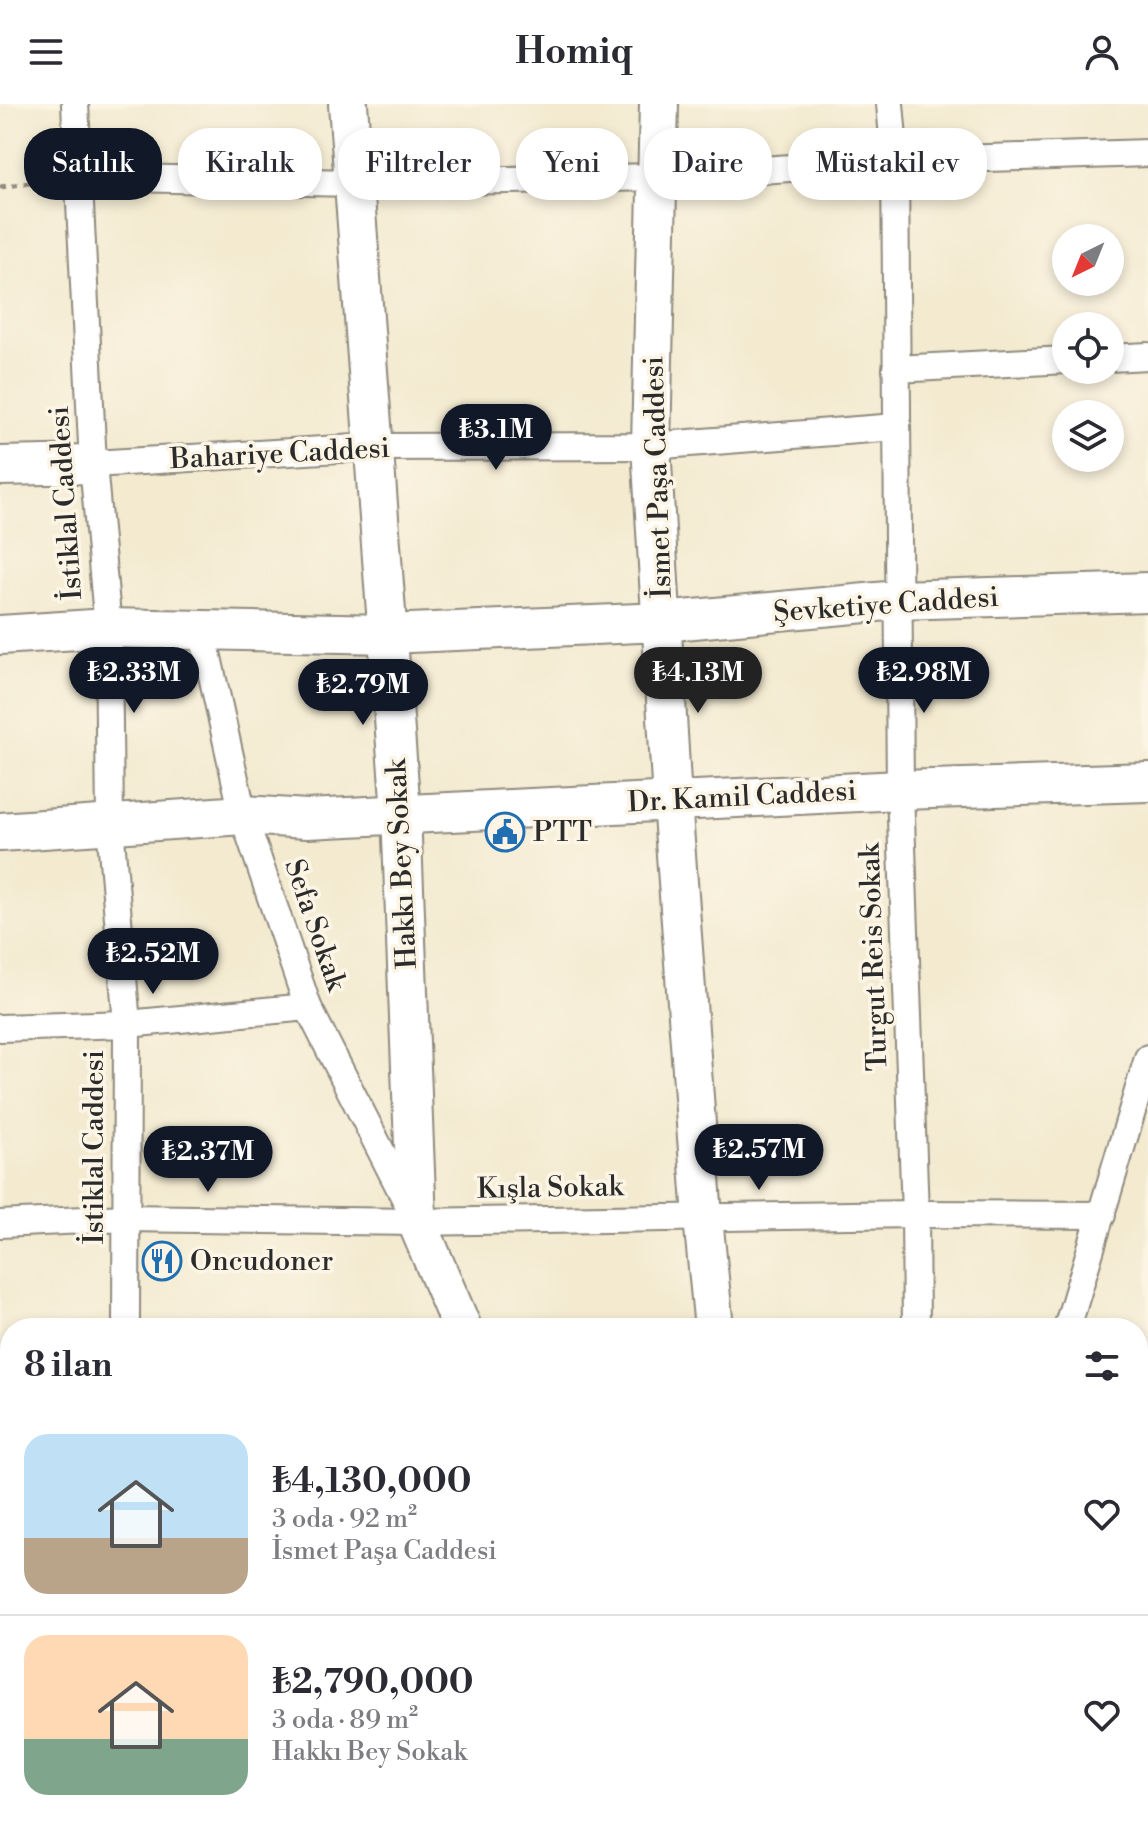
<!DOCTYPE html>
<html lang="tr">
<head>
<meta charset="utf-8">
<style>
  :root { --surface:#fff; --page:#f2f2f3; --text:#2b2b33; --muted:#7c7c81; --line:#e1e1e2; --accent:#111827 }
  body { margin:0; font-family:"Libre Bodoni",serif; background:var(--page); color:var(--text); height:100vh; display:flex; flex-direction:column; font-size:30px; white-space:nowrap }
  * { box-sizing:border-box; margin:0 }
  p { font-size:26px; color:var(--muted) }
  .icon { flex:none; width:44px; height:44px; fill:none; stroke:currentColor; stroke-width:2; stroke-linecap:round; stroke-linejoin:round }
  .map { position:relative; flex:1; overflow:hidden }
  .drawer { position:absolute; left:0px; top:1214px; width:1148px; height:514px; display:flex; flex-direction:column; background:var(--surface); border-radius:32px 32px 0 0; box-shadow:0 4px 12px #0003 }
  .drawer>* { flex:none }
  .banner { position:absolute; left:24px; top:24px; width:1100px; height:72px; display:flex; gap:16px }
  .needle { width:52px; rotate:223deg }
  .buttons { position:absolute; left:1052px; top:120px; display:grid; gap:16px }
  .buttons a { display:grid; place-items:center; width:72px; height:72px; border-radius:50%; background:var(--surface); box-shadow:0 4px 12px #0003; font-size:40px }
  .price { position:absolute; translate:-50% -68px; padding:0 18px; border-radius:28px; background:var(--accent); color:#fff; font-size:26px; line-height:52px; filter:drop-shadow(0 2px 4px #0008) }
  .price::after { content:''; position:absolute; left:50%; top:48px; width:24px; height:18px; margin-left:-12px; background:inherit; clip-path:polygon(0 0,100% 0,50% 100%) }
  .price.active { background:#222; color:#fff }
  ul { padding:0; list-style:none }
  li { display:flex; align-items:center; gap:24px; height:200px; padding:0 24px }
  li+li { border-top:2px solid var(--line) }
  li span { display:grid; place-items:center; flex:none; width:224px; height:160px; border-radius:24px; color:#555 }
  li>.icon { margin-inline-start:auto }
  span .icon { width:96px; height:96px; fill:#fffc; stroke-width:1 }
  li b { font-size:34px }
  h2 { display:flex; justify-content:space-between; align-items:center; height:96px; padding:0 24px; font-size:34px }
  .chip { padding:0 28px; border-radius:32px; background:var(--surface); box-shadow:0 4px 12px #0003; font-size:28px; line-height:72px }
  .chip.active { background:var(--accent); color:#fff }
  header { display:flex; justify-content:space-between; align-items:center; height:104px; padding:0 24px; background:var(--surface); font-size:36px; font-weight:700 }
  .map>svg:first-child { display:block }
  .green { fill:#85db9e; stroke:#588364; stroke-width:2 }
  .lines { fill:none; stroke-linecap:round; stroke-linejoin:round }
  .street-casing { stroke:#8f8a7e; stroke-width:30 }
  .secondary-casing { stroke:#8f8a7e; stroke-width:42 }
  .primary-casing { stroke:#8f8a7e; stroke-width:46 }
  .path { stroke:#8f8a7e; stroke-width:5; stroke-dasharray:6 6; stroke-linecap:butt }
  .street { stroke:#fff; stroke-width:26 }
  .secondary { stroke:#fff; stroke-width:38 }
  .primary { stroke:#fff; stroke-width:42 }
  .labels { text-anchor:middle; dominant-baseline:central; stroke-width:7; stroke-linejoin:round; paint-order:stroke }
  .street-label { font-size:28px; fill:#2b2b2b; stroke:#fcf5e5 }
  .poi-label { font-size:28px; fill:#2b2b2b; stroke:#fcf5e5; text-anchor:start }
</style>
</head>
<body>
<header><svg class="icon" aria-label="menu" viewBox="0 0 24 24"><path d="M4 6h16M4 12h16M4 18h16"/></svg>Homiq<svg class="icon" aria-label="person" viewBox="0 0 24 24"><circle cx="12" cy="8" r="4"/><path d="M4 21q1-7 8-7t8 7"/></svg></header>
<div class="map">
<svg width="1148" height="1727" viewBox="0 0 1148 1727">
  <rect width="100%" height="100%" fill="#fcf5e5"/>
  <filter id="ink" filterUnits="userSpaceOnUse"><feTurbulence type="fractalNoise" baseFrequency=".0125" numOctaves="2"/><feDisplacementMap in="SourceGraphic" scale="16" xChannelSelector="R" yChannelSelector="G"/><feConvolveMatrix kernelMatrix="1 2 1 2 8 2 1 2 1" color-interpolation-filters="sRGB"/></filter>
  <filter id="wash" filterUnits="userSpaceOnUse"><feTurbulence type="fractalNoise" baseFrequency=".006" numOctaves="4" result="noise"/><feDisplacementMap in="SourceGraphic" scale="32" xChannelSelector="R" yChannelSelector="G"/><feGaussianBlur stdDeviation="1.8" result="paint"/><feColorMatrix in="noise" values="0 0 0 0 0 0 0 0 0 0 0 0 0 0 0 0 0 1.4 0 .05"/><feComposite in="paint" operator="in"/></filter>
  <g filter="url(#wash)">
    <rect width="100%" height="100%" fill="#f3ead0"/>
    <polygon class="green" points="920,1718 985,1718 1011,1727 917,1727"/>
  </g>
  <g filter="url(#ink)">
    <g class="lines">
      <defs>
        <g id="street">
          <polyline points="75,0 93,360 108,524 110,721 127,920 126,1224"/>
          <polyline points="890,0 895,57 900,686 915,1110 916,1224"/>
          <polyline points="80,73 353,79 658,73 895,57 1148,49"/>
          <polyline points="1110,254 1148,252"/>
          <polyline points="896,265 1066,256"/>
          <polyline points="93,360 372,343 651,342 896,323"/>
          <polyline points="202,526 243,711 308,903 412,1108"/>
          <polyline points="0,924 127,920 308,903"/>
          <polyline points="0,1120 126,1114 417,1118 915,1110 1102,1111"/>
          <polyline points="1067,1224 1148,954"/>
          <polyline points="0,1326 10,1326"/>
          <polyline points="0,1620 10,1622"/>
          <polyline points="644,1718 668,1727"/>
          <polyline points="72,1727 74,1718"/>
          <polyline points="898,1727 901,1718"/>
        </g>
        <g id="secondary">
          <polyline points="348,0 401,708 417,1118 462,1224"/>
          <polyline points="659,0 651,342 672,697 703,1114 714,1224"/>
          <polyline points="0,362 93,360"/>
          <polyline points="0,531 108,524 387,530 662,518 898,496 1148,488"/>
          <polyline points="0,728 243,711 307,715 900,686 1148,678"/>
          <polyline points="731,1718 731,1727"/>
          <polyline points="528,1727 529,1718"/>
        </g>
        <g id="primary">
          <polyline points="1138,1545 1148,1517"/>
          <polyline points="1138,1693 1148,1660"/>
          <polyline points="1087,1727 1090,1718"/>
          <polyline points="1128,1727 1130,1718"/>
        </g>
      </defs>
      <use href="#street" class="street-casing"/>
      <use href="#secondary" class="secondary-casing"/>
      <use href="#primary" class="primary-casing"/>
      <polyline class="path" points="0,83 51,76"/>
      <use href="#street" class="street"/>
      <use href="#secondary" class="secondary"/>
      <use href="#primary" class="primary"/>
    </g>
  </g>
  <defs>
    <symbol id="civic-ring" viewBox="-11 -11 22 22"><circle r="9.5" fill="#fcf5e5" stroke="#1f6fb2" stroke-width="1.5"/><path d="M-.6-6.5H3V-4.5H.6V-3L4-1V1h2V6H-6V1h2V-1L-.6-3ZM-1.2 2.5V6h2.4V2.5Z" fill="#1f6fb2"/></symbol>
    <symbol id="restaurant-ring" viewBox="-11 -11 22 22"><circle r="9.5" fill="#fcf5e5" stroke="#1f6fb2" stroke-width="1.5"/><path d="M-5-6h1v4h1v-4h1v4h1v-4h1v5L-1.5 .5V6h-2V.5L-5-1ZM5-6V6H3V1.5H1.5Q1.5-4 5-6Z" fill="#1f6fb2"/></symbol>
  </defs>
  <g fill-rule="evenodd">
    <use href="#civic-ring" x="483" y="706" width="44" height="44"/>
    <use href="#restaurant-ring" x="140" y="1135" width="44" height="44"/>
  </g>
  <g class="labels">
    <g class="street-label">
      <text transform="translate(280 350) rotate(-3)">Bahariye Caddesi</text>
      <text transform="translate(658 373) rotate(-92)">İsmet Paşa Caddesi</text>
      <text transform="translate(66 399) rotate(-94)">İstiklal Caddesi</text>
      <text transform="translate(886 501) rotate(-4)">Şevketiye Caddesi</text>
      <text transform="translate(742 693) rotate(-3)">Dr. Kamil Caddesi</text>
      <text transform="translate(402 760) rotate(-93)">Hakkı Bey Sokak</text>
      <text transform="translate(315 821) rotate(71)">Sefa Sokak</text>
      <text transform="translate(874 853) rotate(-92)">Turgut Reis Sokak</text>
      <text transform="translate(94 1043) rotate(-90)">İstiklal Caddesi</text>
      <text transform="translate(550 1084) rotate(-1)">Kışla Sokak</text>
    </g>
    <g class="poi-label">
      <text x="533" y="728">PTT</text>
      <text x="190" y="1157">Oncudoner</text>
    </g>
  </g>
</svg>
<div class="buttons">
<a><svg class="needle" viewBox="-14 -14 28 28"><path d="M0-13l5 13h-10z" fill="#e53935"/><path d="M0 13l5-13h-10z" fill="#7c7c81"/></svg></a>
<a><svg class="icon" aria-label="locate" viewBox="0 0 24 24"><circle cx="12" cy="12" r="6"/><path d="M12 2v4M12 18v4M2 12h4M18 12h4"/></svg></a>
<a><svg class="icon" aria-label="layers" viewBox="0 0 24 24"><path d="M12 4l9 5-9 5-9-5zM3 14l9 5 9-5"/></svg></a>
</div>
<b class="price" style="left:496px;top:368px">₺3.1M</b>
<b class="price" style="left:134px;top:611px">₺2.33M</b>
<b class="price active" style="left:698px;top:611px">₺4.13M</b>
<b class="price" style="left:924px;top:611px">₺2.98M</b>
<b class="price" style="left:363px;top:623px">₺2.79M</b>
<b class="price" style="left:153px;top:892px">₺2.52M</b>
<b class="price" style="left:759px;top:1088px">₺2.57M</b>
<b class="price" style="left:208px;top:1090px">₺2.37M</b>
<div class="banner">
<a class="chip active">Satılık</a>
<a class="chip">Kiralık</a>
<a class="chip">Filtreler</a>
<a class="chip">Yeni</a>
<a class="chip">Daire</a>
<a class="chip">Müstakil ev</a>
</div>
<section class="drawer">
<h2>8 ilan<svg class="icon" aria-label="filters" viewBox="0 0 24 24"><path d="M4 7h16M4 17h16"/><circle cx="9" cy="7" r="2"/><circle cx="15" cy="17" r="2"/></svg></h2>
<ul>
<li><span style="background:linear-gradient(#bfe0f5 65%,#b9a48a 0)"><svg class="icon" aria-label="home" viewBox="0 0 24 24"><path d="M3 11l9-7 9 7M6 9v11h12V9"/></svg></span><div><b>₺4,130,000</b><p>3 oda · 92 m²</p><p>İsmet Paşa Caddesi</p></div><svg class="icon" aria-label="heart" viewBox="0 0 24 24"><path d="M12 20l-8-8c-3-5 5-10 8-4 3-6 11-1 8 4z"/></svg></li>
<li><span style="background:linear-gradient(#ffd9b3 65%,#7fa58c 0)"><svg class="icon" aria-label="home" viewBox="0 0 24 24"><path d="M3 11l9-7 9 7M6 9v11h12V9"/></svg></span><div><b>₺2,790,000</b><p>3 oda · 89 m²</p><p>Hakkı Bey Sokak</p></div><svg class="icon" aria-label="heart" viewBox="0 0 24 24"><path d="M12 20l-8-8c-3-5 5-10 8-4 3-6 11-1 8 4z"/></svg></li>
</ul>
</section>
</div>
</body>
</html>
